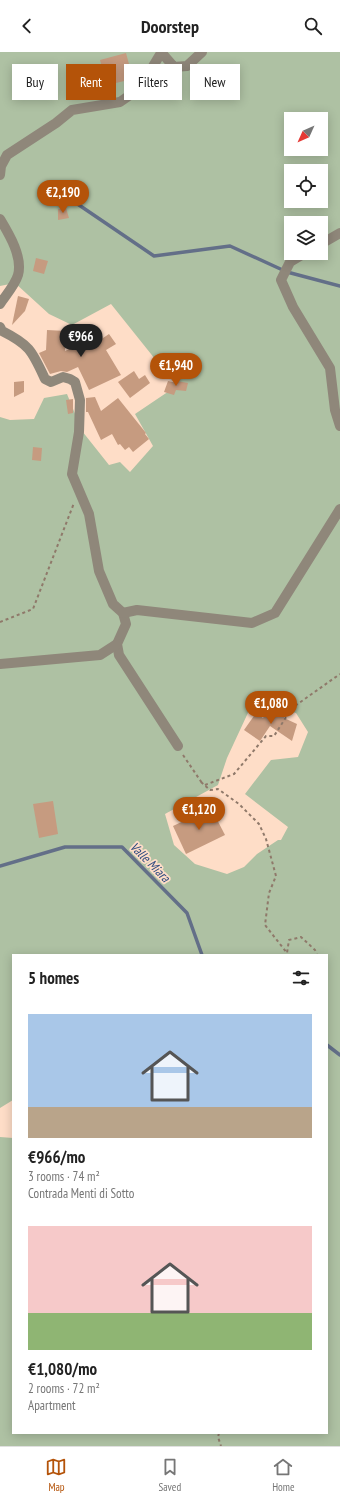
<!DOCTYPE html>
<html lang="en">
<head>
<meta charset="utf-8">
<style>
  :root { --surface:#fff; --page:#f2f2f2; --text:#222; --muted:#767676; --line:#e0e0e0; --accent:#b45309 }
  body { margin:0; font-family:"PT Sans Narrow",sans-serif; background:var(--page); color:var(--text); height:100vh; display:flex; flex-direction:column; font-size:15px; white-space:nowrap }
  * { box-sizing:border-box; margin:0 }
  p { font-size:13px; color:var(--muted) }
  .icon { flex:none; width:22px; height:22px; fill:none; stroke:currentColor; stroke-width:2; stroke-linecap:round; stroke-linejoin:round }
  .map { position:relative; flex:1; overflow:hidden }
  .details { position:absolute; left:12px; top:902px; width:316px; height:480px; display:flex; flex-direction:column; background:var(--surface); border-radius:0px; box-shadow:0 2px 10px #0003 }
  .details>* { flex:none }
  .hud { position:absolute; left:12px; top:12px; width:316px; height:36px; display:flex; gap:8px }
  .needle { width:26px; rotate:225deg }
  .tools { position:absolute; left:284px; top:60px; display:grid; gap:8px }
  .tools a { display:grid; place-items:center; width:44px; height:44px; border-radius:0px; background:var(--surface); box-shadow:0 2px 10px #0003; font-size:20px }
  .price { position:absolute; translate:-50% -34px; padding:0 9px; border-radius:14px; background:var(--accent); color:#fff; font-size:13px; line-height:26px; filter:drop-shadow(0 1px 2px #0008) }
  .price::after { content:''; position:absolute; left:50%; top:24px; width:12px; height:9px; margin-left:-6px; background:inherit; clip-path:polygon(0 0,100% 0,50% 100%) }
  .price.on { background:#222; color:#fff }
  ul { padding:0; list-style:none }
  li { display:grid; align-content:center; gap:8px; height:212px; padding:0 16px }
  li span { display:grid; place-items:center; height:124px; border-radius:0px; color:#555 }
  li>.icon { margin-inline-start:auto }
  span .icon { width:72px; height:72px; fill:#fffc; stroke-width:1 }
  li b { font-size:17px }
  h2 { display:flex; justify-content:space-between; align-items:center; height:48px; padding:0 16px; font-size:17px }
  .pill { padding:0 14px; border-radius:0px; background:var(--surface); box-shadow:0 2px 10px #0003; font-size:14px; line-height:36px }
  .pill.on { background:var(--accent); color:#fff }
  header { display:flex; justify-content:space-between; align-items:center; height:52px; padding:0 16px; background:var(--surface); font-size:18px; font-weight:700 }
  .dock { display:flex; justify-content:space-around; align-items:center; height:56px; border-top:1px solid var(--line); background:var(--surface); font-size:11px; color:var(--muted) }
  .dock a { display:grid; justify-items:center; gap:2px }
  .dock .on { color:var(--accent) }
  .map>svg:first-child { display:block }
  .green { fill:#aec1a3; fill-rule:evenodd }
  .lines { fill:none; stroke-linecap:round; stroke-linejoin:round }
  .stream { stroke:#636f88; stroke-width:3.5 }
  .building { fill:#c69b80 }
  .path { stroke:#8f796a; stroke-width:2; stroke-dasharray:3 3; stroke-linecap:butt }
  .minor { stroke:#8f877a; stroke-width:10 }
  .tertiary { stroke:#8f877a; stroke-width:10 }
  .labels { text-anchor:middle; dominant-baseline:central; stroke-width:3.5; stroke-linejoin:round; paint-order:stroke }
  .water-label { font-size:13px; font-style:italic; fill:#304c80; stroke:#feddc7 }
</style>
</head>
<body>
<header><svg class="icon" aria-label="back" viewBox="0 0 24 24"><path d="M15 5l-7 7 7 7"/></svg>Doorstep<svg class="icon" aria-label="search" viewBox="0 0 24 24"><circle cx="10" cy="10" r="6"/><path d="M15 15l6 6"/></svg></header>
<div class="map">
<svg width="340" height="1394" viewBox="0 0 340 1394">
  <rect width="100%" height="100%" fill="#feddc7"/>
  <path class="green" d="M0 0H340V1394H0V1085L13 1086V1381H327V903H13V1048L0 1056V365L10 368 34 367 44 346 67 342 82 379 109 413 120 410 130 420 153 394 135 362 181 331 171 327 111 252 72 273 49 262 15 231 0 234ZM291 67H321V97H291ZM291 119H321V149H291ZM291 171H321V201H291ZM253 650 296 661 308 680 298 705 271 708 245 742 288 775 281 788H278L257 802 244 815 227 822 195 812 174 793 165 762 218 733 227 706Z"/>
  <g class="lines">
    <g class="stream">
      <polyline points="51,134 154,204 230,194 287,220 340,234"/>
      <polyline points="0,814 65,795 122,795 187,861 202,903"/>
      <polyline points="327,993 340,1003"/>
    </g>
  </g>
  <g class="building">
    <polygon points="126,1 133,27 107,33 100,8"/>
    <polygon points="66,156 69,166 58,168 58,157"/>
    <polygon points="36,206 48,209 44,222 33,219"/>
    <polygon points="18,244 29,247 25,259 12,273"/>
    <polygon points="47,278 66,279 65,299 90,287 88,284 95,279 100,288 109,282 116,292 106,298 121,323 89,338 78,315 67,320 61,319 50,322 39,301 46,298"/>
    <polygon points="134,319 139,327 145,323 150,331 130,346 118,330"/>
    <polygon points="24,329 24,340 14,345 14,330"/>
    <polygon points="168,329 177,331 177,329 188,331 186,339 176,338 174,343 164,340"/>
    <polygon points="95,345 101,359 118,346 146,381 145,382 149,387 133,400 129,395 125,398 120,392 118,393 112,382 101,388 88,360 86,360 86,346"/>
    <polygon points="73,347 73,361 68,362 66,348"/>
    <polygon points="33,395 42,396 41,409 32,408"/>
    <polygon points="271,653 286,664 284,666 297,672 292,689 270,674 260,689 244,678 256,661 263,666"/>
    <polygon points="53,749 58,782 39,786 33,752"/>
    <polygon points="211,756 225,783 186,802 173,774"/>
  </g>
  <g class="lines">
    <g class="path">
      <polyline points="0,570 33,557 74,451"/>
      <polyline points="183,703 202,731"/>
      <polyline points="201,730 210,738 218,737 239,752 259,772 266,787 276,824 269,841 265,873 287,901 289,888 301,885 315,898 317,903"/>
      <polyline points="205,733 234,722 266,684 274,684 292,656 340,622"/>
      <polyline points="219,1381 218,1385 221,1394"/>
    </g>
    <g class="minor">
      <polyline points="0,123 1,114 7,103 56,71 72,58 120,50 140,36 161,1"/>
      <path d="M0 167C9 182 23 205 18 223 15 233 6 243 0 252"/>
      <path d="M0 275 2 279C30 293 32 299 45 327L51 330 63 325 70 327 75 330 80 348 79 380 72 422 89 462 99 519 113 552 123 561 126 572 117 592 119 603 178 694"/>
      <polyline points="0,612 100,603 117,592"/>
    </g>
    <g class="tertiary">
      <polyline points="161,0 174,15 187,14 202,0"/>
      <polyline points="321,192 340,181"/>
      <polyline points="305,201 290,210 281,228 293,255 330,316 335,358 340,374"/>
      <polyline points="123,561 137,558 252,571 275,561 340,457"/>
    </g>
  </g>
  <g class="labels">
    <g class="water-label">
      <text transform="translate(150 810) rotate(45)">Valle Miara</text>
    </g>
  </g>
</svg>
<div class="tools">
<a><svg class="needle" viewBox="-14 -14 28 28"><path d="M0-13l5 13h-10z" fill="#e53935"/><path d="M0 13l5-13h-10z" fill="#767676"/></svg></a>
<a><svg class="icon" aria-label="locate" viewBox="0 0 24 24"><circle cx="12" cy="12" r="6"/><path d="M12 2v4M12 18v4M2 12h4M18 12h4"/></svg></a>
<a><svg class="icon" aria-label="layers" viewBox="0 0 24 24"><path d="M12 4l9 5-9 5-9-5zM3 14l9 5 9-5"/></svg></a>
</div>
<b class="price" style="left:63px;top:162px">€2,190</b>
<b class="price on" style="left:81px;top:306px">€966</b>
<b class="price" style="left:176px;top:335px">€1,940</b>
<b class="price" style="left:271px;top:673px">€1,080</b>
<b class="price" style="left:199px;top:779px">€1,120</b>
<div class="hud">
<a class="pill">Buy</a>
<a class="pill on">Rent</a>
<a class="pill">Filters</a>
<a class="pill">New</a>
</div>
<section class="details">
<h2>5 homes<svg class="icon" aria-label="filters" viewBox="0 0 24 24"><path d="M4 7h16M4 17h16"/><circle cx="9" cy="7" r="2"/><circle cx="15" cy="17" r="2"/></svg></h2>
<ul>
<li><span style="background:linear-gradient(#a9c7e8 75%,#b9a48a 0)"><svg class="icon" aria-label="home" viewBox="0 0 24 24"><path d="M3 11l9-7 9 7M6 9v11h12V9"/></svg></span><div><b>€966/mo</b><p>3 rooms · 74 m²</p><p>Contrada Menti di Sotto</p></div></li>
<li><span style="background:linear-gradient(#f6c9c9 70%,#8fb573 0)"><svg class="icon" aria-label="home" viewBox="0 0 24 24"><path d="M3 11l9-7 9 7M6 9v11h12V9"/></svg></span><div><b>€1,080/mo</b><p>2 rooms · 72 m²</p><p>Apartment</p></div></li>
</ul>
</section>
</div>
<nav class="dock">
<a class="on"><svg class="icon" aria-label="map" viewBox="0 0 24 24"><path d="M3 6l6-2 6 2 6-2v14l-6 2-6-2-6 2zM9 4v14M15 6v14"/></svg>Map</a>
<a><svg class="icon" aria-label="saved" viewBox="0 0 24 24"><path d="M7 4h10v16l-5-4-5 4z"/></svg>Saved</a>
<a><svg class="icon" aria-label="home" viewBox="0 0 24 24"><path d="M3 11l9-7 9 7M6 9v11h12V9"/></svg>Home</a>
</nav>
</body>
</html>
